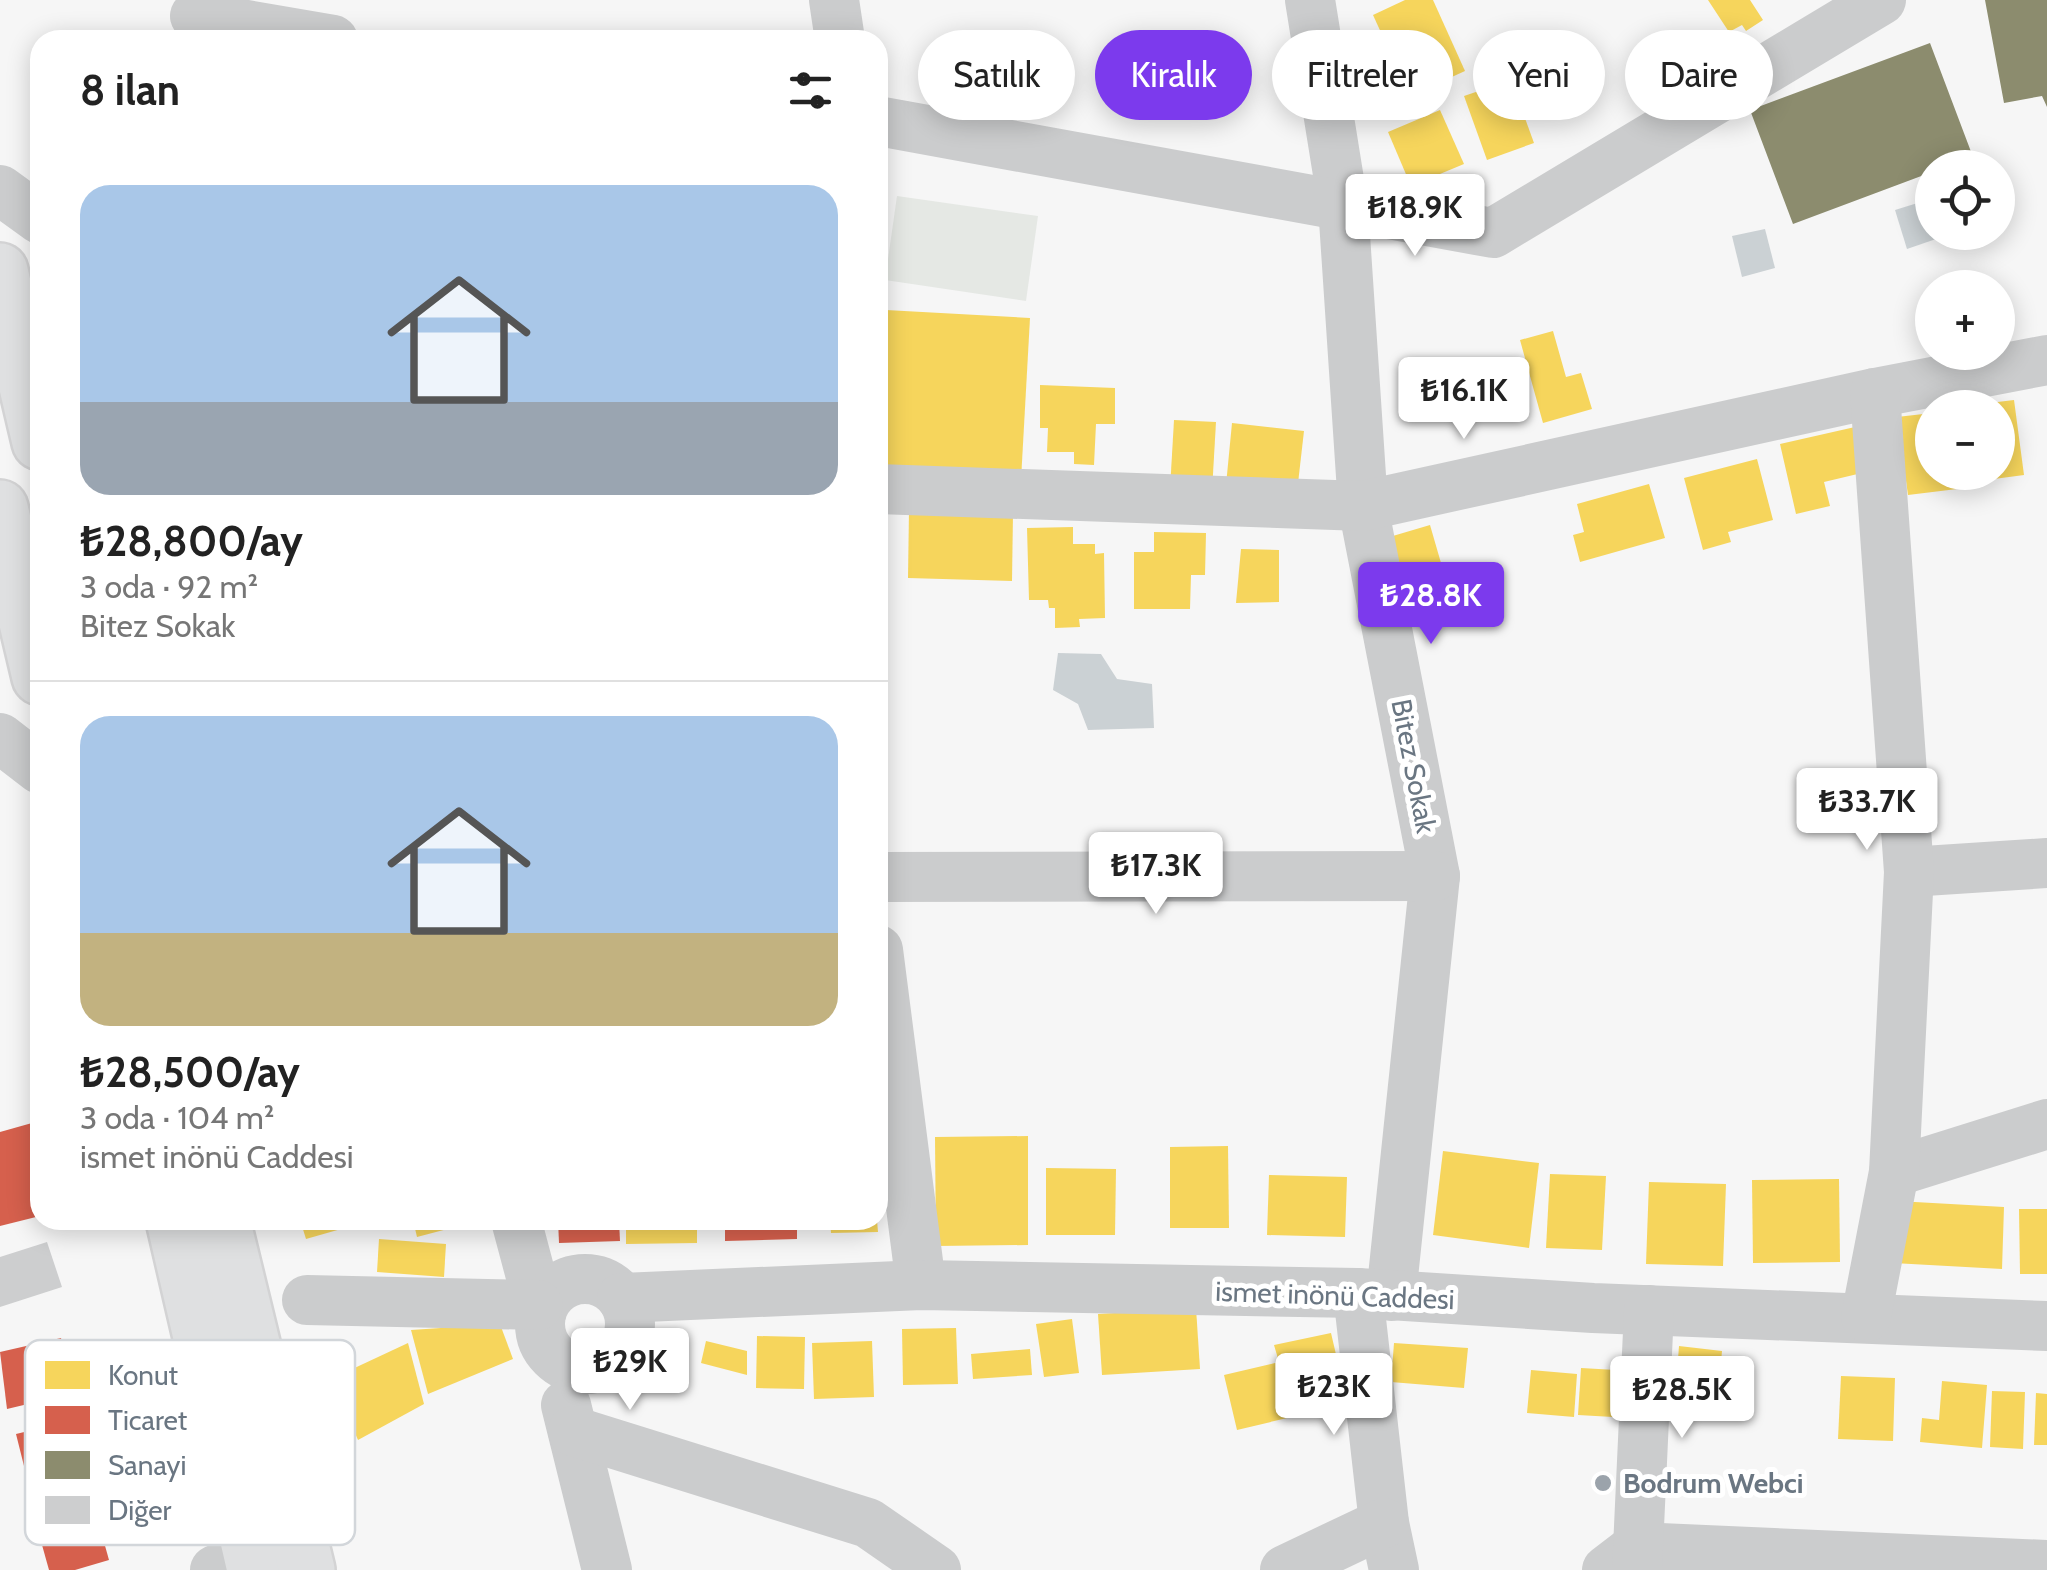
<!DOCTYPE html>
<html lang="tr">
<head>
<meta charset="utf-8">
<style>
  :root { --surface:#fff; --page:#f2f2f2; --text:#222; --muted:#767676; --line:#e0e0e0; --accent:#7c3aed }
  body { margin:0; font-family:Cabin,sans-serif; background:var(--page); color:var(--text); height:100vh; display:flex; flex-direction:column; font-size:38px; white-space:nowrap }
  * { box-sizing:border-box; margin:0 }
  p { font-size:32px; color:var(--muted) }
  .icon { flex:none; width:55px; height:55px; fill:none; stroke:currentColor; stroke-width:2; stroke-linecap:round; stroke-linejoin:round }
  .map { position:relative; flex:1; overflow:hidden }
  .panel { position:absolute; left:30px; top:30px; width:858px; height:1200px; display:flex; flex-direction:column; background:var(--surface); border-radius:30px; box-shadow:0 5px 25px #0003 }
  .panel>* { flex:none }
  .banner { position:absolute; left:918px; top:30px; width:950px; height:90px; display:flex; gap:20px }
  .tools { position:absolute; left:1915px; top:150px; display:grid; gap:20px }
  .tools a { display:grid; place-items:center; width:100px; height:100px; border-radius:50%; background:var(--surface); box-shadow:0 5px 25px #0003; font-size:50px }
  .price { position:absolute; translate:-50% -85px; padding:0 22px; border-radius:10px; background:#fff; color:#222; font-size:32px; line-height:65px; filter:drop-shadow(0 2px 5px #0008) }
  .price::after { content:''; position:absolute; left:50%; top:60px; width:30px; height:22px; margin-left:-15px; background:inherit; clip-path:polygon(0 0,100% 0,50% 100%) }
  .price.on { background:var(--accent); color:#fff }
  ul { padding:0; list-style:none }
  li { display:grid; align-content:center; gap:20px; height:530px; padding:0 50px }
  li+li { border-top:2px solid var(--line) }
  li span { display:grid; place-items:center; height:310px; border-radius:30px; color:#555 }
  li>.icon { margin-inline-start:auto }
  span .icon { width:180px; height:180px; fill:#fffc; stroke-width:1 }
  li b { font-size:42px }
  h2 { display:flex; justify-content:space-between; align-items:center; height:120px; padding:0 50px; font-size:42px }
  .pill { padding:0 35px; border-radius:45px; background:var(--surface); box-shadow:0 5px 25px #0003; font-size:35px; line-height:90px }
  .pill.on { background:var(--accent); color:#fff }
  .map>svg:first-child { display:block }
  .green { fill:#e5e8e4 }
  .water { fill:#cbd1d4 }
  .homes { fill:#f6d55c }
  .shops { fill:#d6604d }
  .industry { fill:#8c8c6e }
  .building { fill:#cdcecf }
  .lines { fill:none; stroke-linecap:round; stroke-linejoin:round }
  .highway-casing { stroke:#d3d3d4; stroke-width:60 }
  .minor { stroke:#cbcccd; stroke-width:50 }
  .highway { stroke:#dfe0e1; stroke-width:55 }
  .poi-dot { fill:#9ba3ab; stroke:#fff; stroke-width:4 }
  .labels { text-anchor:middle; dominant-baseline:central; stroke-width:10; stroke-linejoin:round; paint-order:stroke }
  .street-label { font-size:28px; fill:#6a7682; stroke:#fff }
  .poi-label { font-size:28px; font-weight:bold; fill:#6a7682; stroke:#fff; text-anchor:start }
  .key { fill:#fff; stroke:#d2d6da; stroke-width:2.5 }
  .key-label { font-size:28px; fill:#6a7682 }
</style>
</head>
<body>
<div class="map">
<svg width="2047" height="1570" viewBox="0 0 2047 1570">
  <rect width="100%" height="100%" fill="#f6f6f6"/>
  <polygon class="green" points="897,196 1038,216 1026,301 885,280"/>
  <g class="water">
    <polygon points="1924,201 1936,239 1907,249 1895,210"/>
    <polygon points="1765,229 1775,268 1742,277 1732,236"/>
    <polygon points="1058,653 1101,654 1117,679 1152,684 1154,728 1088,730 1078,704 1053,690"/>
  </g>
  <g class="homes">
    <polygon points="1405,0 1433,0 1465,71 1410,96 1373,15"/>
    <polygon points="1708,0 1750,0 1763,20 1746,31 1742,25 1729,32"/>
    <polygon points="1511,80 1534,143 1487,160 1464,96"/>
    <polygon points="1440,110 1464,164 1411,186 1388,132"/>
    <polygon points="886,310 1030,318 1021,480 878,472"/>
    <polygon points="1553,331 1566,377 1581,373 1592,409 1543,423 1520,340"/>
    <polygon points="1040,385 1115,388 1115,424 1096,424 1094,465 1074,464 1074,452 1047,452 1048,428 1040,428"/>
    <polygon points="2014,400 2024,475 1964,483 1963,472 1998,472 1998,408 1973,405"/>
    <polygon points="1932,413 1932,472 1955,472 1957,489 1908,495 1897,417"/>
    <polygon points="1174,420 1216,422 1212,491 1170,489"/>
    <polygon points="1232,423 1304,431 1297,492 1226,485"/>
    <polygon points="1855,427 1866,472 1824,482 1830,506 1796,514 1780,444"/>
    <polygon points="1757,459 1773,520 1728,532 1731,542 1703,550 1684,478"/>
    <polygon points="1649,484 1665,538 1580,562 1573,535 1584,532 1577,504"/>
    <polygon points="909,510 1013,513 1012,581 908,578"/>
    <polygon points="1430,525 1441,563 1398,576 1386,538"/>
    <polygon points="1073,527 1073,544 1095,544 1095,554 1104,553 1105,618 1079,619 1080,627 1055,628 1055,608 1049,608 1048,600 1029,600 1027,528"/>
    <polygon points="1154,532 1206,533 1205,575 1191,575 1190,609 1134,609 1134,552 1154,552"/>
    <polygon points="1241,549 1279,550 1279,602 1236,603"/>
    <polygon points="1028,1136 1028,1245 936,1246 935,1137"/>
    <polygon points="1228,1146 1229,1228 1170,1228 1170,1147"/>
    <polygon points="1443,1151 1539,1163 1529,1248 1433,1235"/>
    <polygon points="1046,1168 1116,1169 1115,1235 1046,1235"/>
    <polygon points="1550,1174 1606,1176 1602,1250 1546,1248"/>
    <polygon points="1269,1175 1347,1177 1345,1237 1267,1235"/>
    <polygon points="1839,1179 1840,1262 1753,1263 1752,1180"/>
    <polygon points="1649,1182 1726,1184 1723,1266 1646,1264"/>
    <polygon points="1897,1201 2004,1207 2002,1269 1893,1263"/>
    <polygon points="2019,1209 2047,1209 2047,1274 2020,1274"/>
    <polygon points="300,1220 369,1220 369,1221 306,1239"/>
    <polygon points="413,1220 453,1220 455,1227 417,1237"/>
    <polygon points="626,1220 697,1220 697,1243 626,1244"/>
    <polygon points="830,1220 877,1220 878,1232 831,1233"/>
    <polygon points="379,1239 446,1244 444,1277 377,1272"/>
    <polygon points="1196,1308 1200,1369 1102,1375 1098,1314"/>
    <polygon points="1072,1319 1079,1373 1044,1377 1036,1324"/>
    <polygon points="500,1324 513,1359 428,1394 411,1330"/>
    <polygon points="956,1328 958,1384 903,1385 902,1329"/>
    <polygon points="1331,1333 1345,1393 1302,1403 1304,1414 1237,1430 1224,1375 1279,1362 1274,1345"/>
    <polygon points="757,1336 805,1337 804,1389 756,1388"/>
    <polygon points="706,1341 747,1351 747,1375 701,1363"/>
    <polygon points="872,1341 874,1397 814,1399 812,1343"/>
    <polygon points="408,1343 424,1404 358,1440 331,1379"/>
    <polygon points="1394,1343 1468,1348 1464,1388 1391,1382"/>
    <polygon points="1679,1346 1722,1351 1716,1417 1674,1413"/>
    <polygon points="1030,1349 1032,1375 973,1379 971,1354"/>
    <polygon points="1581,1368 1616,1370 1613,1417 1578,1415"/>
    <polygon points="1531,1370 1577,1374 1574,1417 1527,1413"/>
    <polygon points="1841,1376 1895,1378 1893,1441 1838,1439"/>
    <polygon points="1942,1381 1987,1385 1982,1448 1920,1442 1922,1418 1939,1420"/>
    <polygon points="1992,1391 2025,1392 2023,1449 1990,1447"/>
    <polygon points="2036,1393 2047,1394 2047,1445 2034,1445"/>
  </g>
  <g class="shops">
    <polygon points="32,1123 40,1152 40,1216 0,1226 0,1132"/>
    <polygon points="558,1220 619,1220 620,1241 559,1243"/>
    <polygon points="725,1220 797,1220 797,1239 725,1241"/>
    <polygon points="61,1338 74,1393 7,1409 0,1352"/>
    <polygon points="78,1419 92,1475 30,1490 16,1434"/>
    <polygon points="95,1510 109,1560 75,1570 49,1570 37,1527"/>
  </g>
  <g class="industry">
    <polygon points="1985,0 2047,0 2047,107 2042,96 2004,103"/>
    <polygon points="1930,43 1973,157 1932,168 1932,172 1793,224 1750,110"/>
  </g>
  <polygon class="building" points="47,1242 62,1287 0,1307 0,1257"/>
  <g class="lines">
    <defs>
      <g id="highway">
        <polyline points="0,271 40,442"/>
        <polyline points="0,508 40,677"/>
        <polyline points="174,1220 255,1570"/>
        <polyline points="222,1220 307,1570"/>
      </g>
    </defs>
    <use href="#highway" class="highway-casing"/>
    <g class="minor">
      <polyline points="834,0 840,40"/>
      <polyline points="1310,0 1343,205 1363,506 1435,876 1391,1296"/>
      <polyline points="195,16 333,40"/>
      <polyline points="878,121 1493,233 1881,0"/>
      <polyline points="0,190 40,219"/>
      <polyline points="878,489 1363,506 1875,393 2047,360"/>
      <polyline points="0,738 40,769"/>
      <polyline points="1909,872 2047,863"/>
      <polyline points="878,877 1435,876"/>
      <polyline points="878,950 921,1285"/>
      <polyline points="1894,1172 2047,1124"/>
      <polyline points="516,1220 541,1314"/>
      <circle cx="585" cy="1324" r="45"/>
      <polyline points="1358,1293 1384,1523 1394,1570"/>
      <polyline points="622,1298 921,1285 1358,1293 1593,1308 2047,1326"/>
      <polyline points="307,1300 538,1305"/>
      <polyline points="1866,1317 1894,1172 1909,872 1875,393"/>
      <polyline points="566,1405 607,1570"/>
      <polyline points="573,1431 868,1523 936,1570"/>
      <polyline points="215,1570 251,1553"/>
      <polyline points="1285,1570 1384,1523"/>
      <polyline points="1607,1570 1637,1547 2047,1565"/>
      <polyline points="1637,1570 1649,1310"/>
    </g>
    <use href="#highway" class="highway"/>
  </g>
  <circle class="poi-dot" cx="1603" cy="1483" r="10"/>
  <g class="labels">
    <g class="street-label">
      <text transform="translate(1414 766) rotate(79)">Bitez Sokak</text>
      <text transform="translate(1335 1295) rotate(2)">ismet inönü Caddesi</text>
    </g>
    <g class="poi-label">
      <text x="1623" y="1483">Bodrum Webci</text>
    </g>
  </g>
  <rect x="25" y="1340" width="330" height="205" rx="15" class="key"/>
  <rect x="45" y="1361" width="45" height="28" fill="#f6d55c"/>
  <rect x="45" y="1406" width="45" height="28" fill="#d6604d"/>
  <rect x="45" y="1451" width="45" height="28" fill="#8c8c6e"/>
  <rect x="45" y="1496" width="45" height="28" fill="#cdcecf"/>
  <g class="key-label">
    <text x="108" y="1385">Konut</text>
    <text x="108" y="1430">Ticaret</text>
    <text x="108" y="1475">Sanayi</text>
    <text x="108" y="1520">Diğer</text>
  </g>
</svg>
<div class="tools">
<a><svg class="icon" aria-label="locate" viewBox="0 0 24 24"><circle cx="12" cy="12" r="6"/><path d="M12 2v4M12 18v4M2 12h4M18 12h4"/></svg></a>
<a>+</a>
<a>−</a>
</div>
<b class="price" style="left:1415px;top:259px">₺18.9K</b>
<b class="price" style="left:1464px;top:442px">₺16.1K</b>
<b class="price on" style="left:1431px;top:647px">₺28.8K</b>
<b class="price" style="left:1867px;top:853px">₺33.7K</b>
<b class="price" style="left:1156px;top:917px">₺17.3K</b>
<b class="price" style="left:630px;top:1413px">₺29K</b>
<b class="price" style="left:1334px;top:1438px">₺23K</b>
<b class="price" style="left:1682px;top:1441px">₺28.5K</b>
<div class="banner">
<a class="pill">Satılık</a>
<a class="pill on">Kiralık</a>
<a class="pill">Filtreler</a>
<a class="pill">Yeni</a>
<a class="pill">Daire</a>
</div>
<section class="panel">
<h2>8 ilan<svg class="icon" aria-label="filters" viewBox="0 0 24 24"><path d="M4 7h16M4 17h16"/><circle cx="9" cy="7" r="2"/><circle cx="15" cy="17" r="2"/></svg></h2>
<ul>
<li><span style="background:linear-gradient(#a9c7e8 70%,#9aa5b1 0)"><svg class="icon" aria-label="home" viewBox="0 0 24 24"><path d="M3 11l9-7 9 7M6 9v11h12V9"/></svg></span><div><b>₺28,800/ay</b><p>3 oda · 92 m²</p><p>Bitez Sokak</p></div></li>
<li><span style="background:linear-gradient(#a9c7e8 70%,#c2b280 0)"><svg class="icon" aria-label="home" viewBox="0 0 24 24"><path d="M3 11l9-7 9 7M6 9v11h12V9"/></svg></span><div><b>₺28,500/ay</b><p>3 oda · 104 m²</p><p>ismet inönü Caddesi</p></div></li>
</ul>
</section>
</div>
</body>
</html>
